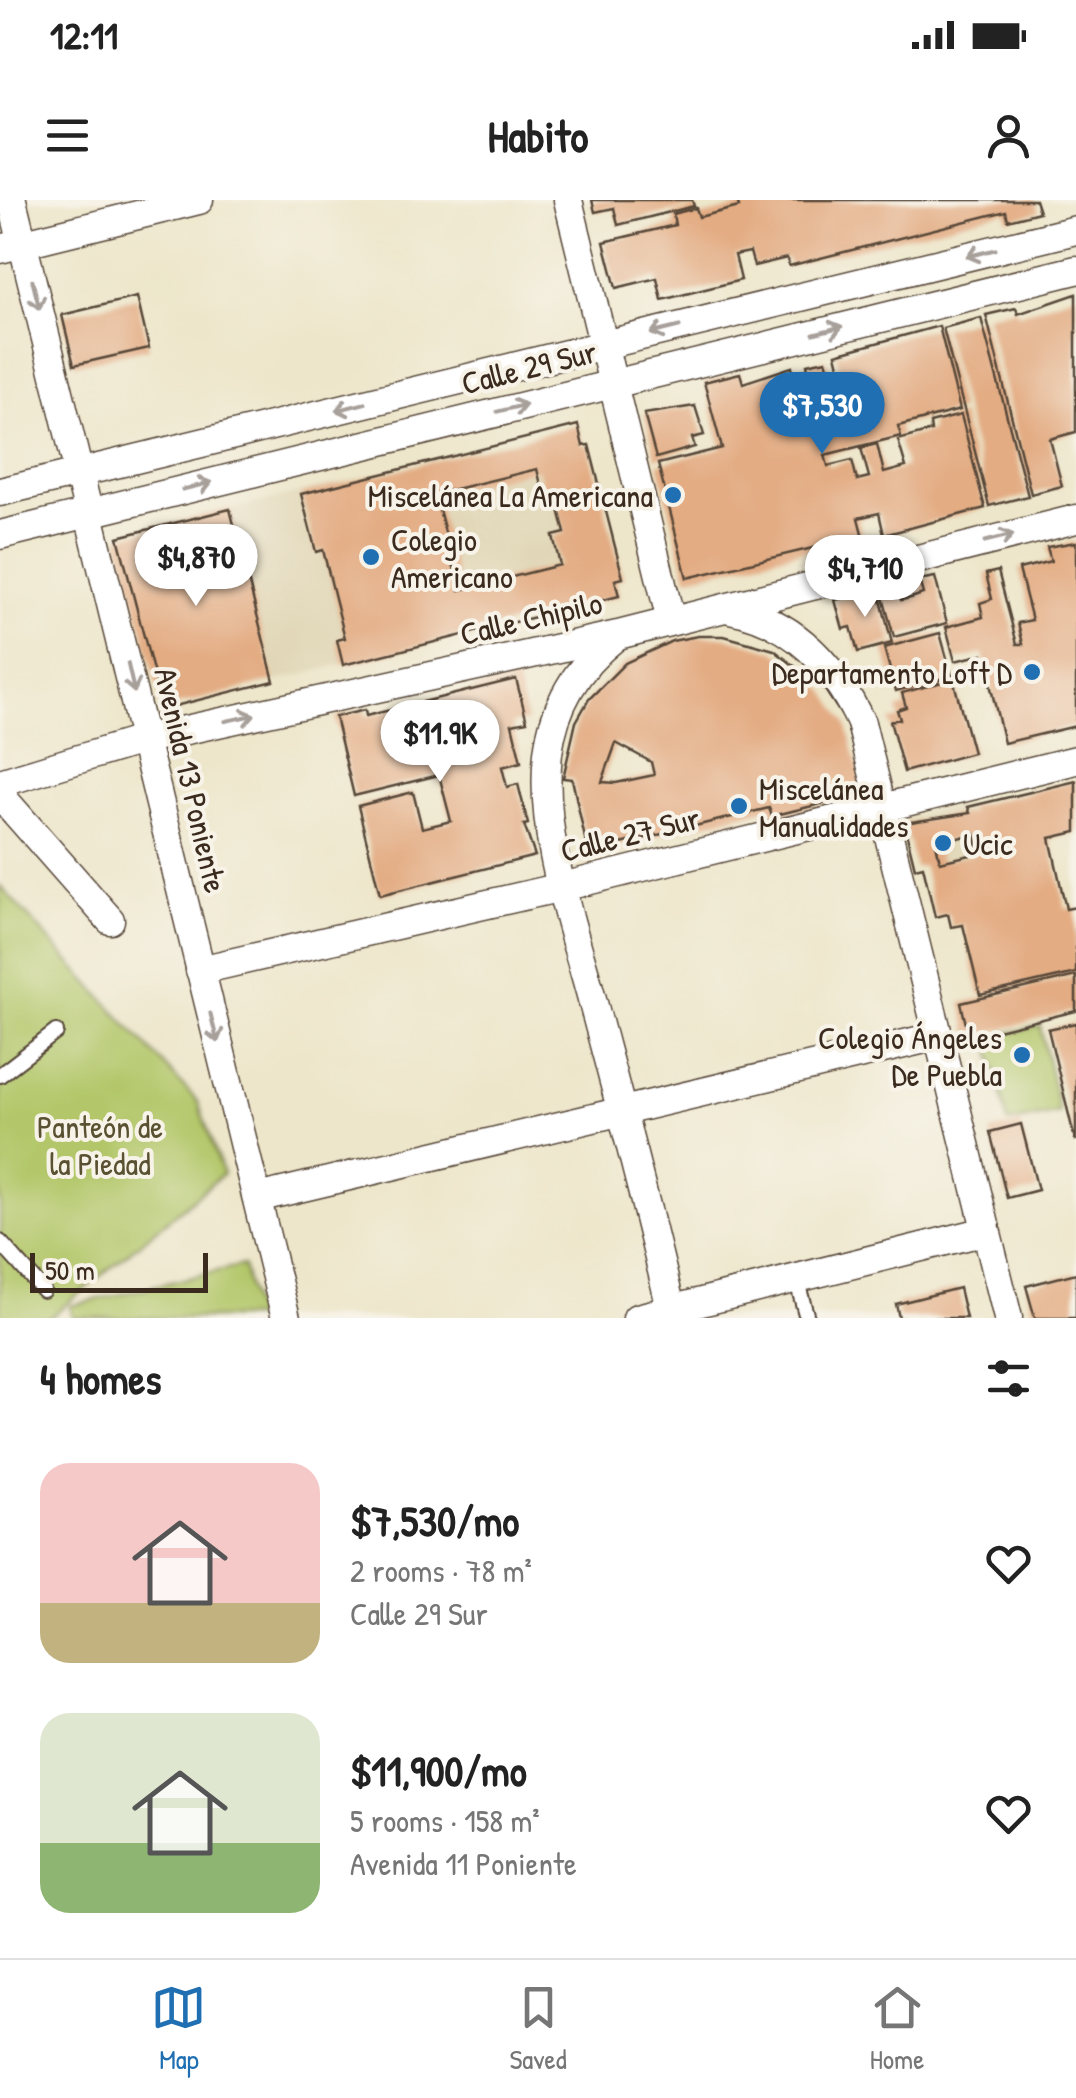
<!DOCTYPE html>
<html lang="en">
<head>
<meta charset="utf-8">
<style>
  :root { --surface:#fff; --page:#f6f6f6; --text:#222; --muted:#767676; --line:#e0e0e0; --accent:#1f6fb2 }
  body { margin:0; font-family:"Patrick Hand",sans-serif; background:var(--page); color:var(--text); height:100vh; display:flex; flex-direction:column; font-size:38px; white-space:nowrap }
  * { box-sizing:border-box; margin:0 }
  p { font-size:32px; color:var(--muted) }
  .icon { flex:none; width:55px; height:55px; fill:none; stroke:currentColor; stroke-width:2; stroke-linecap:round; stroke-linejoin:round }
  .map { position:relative; height:1118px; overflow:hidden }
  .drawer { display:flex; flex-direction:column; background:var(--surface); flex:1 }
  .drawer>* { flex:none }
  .scale { position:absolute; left:30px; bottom:25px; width:178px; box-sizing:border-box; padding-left:10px; border:5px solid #3b2a1e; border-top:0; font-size:28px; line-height:35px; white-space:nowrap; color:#3b2a1e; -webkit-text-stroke:8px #f7f3e8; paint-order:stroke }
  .price { position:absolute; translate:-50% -85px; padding:0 22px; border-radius:35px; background:#fff; color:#222; font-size:32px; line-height:65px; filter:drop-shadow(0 2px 5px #0008) }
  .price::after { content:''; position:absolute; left:50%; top:60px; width:30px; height:22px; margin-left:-15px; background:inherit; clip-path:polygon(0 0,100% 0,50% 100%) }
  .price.current { background:var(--accent); color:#fff }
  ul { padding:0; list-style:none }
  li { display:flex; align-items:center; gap:30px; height:250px; padding:0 40px }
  li span { display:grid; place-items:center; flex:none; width:280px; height:200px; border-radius:30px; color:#555 }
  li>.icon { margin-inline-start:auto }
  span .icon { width:120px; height:120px; fill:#fffc; stroke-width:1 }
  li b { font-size:42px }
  h2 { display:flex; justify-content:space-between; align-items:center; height:120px; padding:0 40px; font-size:42px }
  .status { display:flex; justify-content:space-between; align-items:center; height:70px; padding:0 50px; background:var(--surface); direction:ltr }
  .status svg { height:28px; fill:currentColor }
  header { display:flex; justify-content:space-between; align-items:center; height:130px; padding:0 40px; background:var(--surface); font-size:45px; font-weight:800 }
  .tab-bar { display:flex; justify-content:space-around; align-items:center; height:140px; border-top:2px solid var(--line); background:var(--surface); font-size:28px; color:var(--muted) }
  .tab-bar a { display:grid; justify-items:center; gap:5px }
  .tab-bar .current { color:var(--accent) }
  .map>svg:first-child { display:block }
  .built { fill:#e1d7b7 }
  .green { fill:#b3c76a; stroke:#777844; stroke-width:2.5 }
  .building { fill:#e3ac83; fill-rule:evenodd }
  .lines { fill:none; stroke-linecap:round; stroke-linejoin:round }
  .service-casing { stroke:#564638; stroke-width:18 }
  .minor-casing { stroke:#564638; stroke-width:31 }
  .service { stroke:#fff; stroke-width:14 }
  .minor { stroke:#fff; stroke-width:28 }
  .oneway { stroke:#a79f9a }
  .poi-dot { fill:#1f6fb2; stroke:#f7f3e8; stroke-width:4 }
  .labels { text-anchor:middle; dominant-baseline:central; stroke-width:8; stroke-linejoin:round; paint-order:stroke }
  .street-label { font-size:32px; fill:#3b2a1e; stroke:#f7f3e8 }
  .poi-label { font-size:32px; fill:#3b2a1e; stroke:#f7f3e8; text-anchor:end }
  .park-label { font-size:32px; fill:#595131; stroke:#f7f3e8 }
</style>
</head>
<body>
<div class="status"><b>12:11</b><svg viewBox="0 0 49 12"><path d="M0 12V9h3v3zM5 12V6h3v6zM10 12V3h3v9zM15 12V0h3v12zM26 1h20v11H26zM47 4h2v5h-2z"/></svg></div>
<header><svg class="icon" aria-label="menu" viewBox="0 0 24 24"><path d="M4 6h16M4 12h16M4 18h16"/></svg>Habito<svg class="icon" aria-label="person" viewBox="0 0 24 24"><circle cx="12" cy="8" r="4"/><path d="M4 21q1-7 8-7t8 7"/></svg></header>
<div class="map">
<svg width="1076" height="1118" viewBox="0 0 1076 1118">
  <rect width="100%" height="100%" fill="#f7f3e8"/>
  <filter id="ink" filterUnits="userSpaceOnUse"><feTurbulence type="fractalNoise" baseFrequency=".01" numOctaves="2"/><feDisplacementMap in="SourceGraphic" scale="20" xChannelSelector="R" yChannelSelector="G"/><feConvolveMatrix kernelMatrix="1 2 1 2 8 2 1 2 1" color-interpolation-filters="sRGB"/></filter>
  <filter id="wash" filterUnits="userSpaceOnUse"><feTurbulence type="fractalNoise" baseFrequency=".0048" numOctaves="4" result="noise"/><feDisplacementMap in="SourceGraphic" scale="40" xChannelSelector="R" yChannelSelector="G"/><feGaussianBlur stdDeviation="2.25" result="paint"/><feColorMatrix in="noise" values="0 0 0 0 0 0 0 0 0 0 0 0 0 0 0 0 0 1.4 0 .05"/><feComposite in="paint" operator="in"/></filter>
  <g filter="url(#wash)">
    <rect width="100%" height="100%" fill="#ede6ca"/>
    <g class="built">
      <polygon points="578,225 583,246 589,245 623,378 616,380 619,396 163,509 118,337"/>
      <polygon points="967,602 979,653 915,668 903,618"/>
    </g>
    <g class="green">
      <polygon points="0,686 198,902 223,974 50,1118 0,1118"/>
      <polygon points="1040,826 1059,912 1008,923 988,837"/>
      <polygon points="243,1065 256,1118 73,1118 70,1106"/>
    </g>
    <g id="blocks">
      <g class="building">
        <polygon points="592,0 692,0 694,6 618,25 614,8 595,12"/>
        <polygon points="737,0 1035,0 1039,12 1008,20 1006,11 789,66 787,58 754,66 750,52 735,55 741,80 662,100 657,78 616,88 604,42 675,25 673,14 696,8 699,17 739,7"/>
        <polygon points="1076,94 1076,232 1050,239 1062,286 1031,294 986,115 1016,108 1018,114"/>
        <polygon points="137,97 149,148 74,165 62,115"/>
        <polygon points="981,118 1028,296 989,306 943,128"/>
        <polygon points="939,126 960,210 898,226 901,236 825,255 828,266 852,260 857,280 869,277 861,248 877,244 884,273 906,267 898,240 931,231 930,223 961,215 985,308 884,335 879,313 858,318 864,341 823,351 821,346 687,378 658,264 722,248 704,182 740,173 743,183 792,167 793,172 808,169 807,164 826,160 830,173 840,170 836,154"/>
        <polygon points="695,206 704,235 692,238 695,247 656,258 644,214"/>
        <path d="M578 225 583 246 589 245 623 378 615 380 619 396 343 465 337 440 345 438 323 350 316 352 301 294ZM537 269 546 304 557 301 565 333 553 336 560 365 460 390 435 294Z"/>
        <polygon points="230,309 274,481 163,509 118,337"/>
        <polygon points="1076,342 1076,526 1004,543 983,454 955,461 946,427 983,417 980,403 992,399 986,374 998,371 1017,444 1023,444 1018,423 1032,420 1019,369 1051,361 1047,347"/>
        <polygon points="935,377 947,423 894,437 881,390 897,386 901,400 911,398 923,394 919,380"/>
        <polygon points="878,389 892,443 858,452 851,427 843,429 835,400"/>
        <polygon points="940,433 952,476 896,491 884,448"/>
        <path d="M698 436H724L774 450 825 490 846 522 865 593 772 616 769 608 588 652 572 579 563 578 576 522 589 499 625 463 672 441ZM616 543 651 562 654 575 616 583 602 582Z"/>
        <polygon points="516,479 527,521 512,524 521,562 502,567 507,587 518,584 528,624 524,625 535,656 380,695 358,606 413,592 422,628 451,621 439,575 354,596 335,517 365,510 366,516"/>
        <polygon points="953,479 973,553 904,572 890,521 900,519 897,510 906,507 902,493"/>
        <path d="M1076 581V632L1050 638 1066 709 1076 707V773L980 795 963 725 951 727 948 714 935 717 923 666 915 668 904 623 970 613 968 607ZM975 634 979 653 940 662 936 643Z"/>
        <polygon points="1076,776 1076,811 969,837 961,803"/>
        <polygon points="1076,823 1076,940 1075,940 1048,829"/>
        <polygon points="1021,924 1038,990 1007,998 990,932"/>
        <polygon points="1076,1073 1076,1118 1035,1118 1026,1086"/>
        <polygon points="959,1088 966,1118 899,1118 896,1104"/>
      </g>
    </g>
  </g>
  <g filter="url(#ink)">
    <use href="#blocks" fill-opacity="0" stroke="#564638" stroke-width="2.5"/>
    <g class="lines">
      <defs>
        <g id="service">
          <polyline points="0,875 56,832"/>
          <polyline points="0,1042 43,1090"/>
          <polyline points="796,1078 807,1118"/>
        </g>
        <g id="minor">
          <polyline points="12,0 286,1118"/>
          <polyline points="568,0 671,421"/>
          <polyline points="0,49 199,0"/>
          <polyline points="0,292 1076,30"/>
          <polyline points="0,335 1076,70"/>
          <path d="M730 409C794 421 834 465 861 523L1008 1118"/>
          <path d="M615 437C577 467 554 504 548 553 539 635 571 721 592 799 620 905 649 1011 673 1118"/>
          <polyline points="0,583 145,539 618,435 1076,319"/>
          <polyline points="0,595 110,720"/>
          <polyline points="200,770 562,687 1076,560"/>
          <polyline points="257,998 938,836"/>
          <polyline points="637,1118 986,1031"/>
        </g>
      </defs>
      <use href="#service" class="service-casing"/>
      <use href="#minor" class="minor-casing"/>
      <use href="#service" class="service"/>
      <use href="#minor" class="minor"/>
    </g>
    <defs><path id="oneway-shaft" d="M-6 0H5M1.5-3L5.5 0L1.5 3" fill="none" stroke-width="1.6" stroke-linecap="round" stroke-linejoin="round" transform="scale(2.5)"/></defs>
    <g class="oneway">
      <use href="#oneway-shaft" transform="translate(981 53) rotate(166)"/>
      <use href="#oneway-shaft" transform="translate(36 95) rotate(76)"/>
      <use href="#oneway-shaft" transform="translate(665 130) rotate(166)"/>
      <use href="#oneway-shaft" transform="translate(828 130) rotate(-14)"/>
      <use href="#oneway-shaft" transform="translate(350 207) rotate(166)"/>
      <use href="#oneway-shaft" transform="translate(512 208) rotate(-14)"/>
      <use href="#oneway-shaft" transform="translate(197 286) rotate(-14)"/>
      <use href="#oneway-shaft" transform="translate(999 338) rotate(-14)"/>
      <use href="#oneway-shaft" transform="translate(131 478) rotate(77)"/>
      <use href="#oneway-shaft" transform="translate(240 518) rotate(-12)"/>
      <use href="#oneway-shaft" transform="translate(214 828) rotate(76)"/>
    </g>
  </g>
  <g class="poi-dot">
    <circle cx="673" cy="295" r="10"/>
    <circle cx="371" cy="357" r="10"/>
    <circle cx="1032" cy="472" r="10"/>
    <circle cx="739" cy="606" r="10"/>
    <circle cx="943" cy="643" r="10"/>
    <circle cx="1022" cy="855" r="10"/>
  </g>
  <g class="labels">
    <g class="street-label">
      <text transform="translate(529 167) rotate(-14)">Calle 29 Sur</text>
      <text transform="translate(531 418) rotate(-13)">Calle Chipilo</text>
      <text transform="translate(191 580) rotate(77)">Avenida 13 Poniente</text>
      <text transform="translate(630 634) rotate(-14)">Calle 27 Sur</text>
    </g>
    <g class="poi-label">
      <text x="653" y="295">Miscelánea La Americana</text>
      <text x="391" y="339" text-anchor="start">Colegio<tspan x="391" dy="37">Americano</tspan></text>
      <text x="1012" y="472">Departamento Loft D</text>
      <text x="759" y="588" text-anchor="start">Miscelánea<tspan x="759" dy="37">Manualidades</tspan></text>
      <text x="963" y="643" text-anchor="start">Ucic</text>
      <text x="1002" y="837">Colegio Ángeles<tspan x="1002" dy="37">De Puebla</tspan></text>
    </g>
    <g class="park-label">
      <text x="100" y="926">Panteón de<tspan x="100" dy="37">la Piedad</tspan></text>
    </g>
  </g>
</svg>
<div class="scale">50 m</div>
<b class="price current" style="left:822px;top:257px">$7,530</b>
<b class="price" style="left:196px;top:409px">$4,870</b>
<b class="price" style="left:865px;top:420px">$4,710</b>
<b class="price" style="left:440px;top:585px">$11.9K</b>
</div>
<section class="drawer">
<h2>4 homes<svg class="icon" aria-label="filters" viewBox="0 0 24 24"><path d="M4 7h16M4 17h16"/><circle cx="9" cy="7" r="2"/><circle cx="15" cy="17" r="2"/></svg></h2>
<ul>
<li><span style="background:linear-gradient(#f6c9c9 70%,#c2b280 0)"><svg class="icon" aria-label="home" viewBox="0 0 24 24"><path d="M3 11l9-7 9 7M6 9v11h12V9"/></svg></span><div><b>$7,530/mo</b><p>2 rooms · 78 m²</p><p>Calle 29 Sur</p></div><svg class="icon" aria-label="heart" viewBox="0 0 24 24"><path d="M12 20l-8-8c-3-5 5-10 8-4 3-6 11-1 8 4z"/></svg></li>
<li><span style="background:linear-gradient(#dfe7d0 65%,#8fb573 0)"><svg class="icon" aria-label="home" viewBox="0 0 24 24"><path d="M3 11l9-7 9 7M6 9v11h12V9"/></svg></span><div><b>$11,900/mo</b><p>5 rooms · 158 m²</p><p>Avenida 11 Poniente</p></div><svg class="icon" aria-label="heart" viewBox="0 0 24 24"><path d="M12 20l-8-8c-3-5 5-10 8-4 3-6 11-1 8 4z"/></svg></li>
</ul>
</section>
<nav class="tab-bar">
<a class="current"><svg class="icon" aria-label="map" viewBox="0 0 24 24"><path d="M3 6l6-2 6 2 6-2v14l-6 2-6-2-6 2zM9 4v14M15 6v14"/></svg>Map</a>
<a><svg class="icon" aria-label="saved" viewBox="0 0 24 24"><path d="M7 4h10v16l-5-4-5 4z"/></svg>Saved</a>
<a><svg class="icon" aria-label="home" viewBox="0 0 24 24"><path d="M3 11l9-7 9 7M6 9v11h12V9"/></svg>Home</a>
</nav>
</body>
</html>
